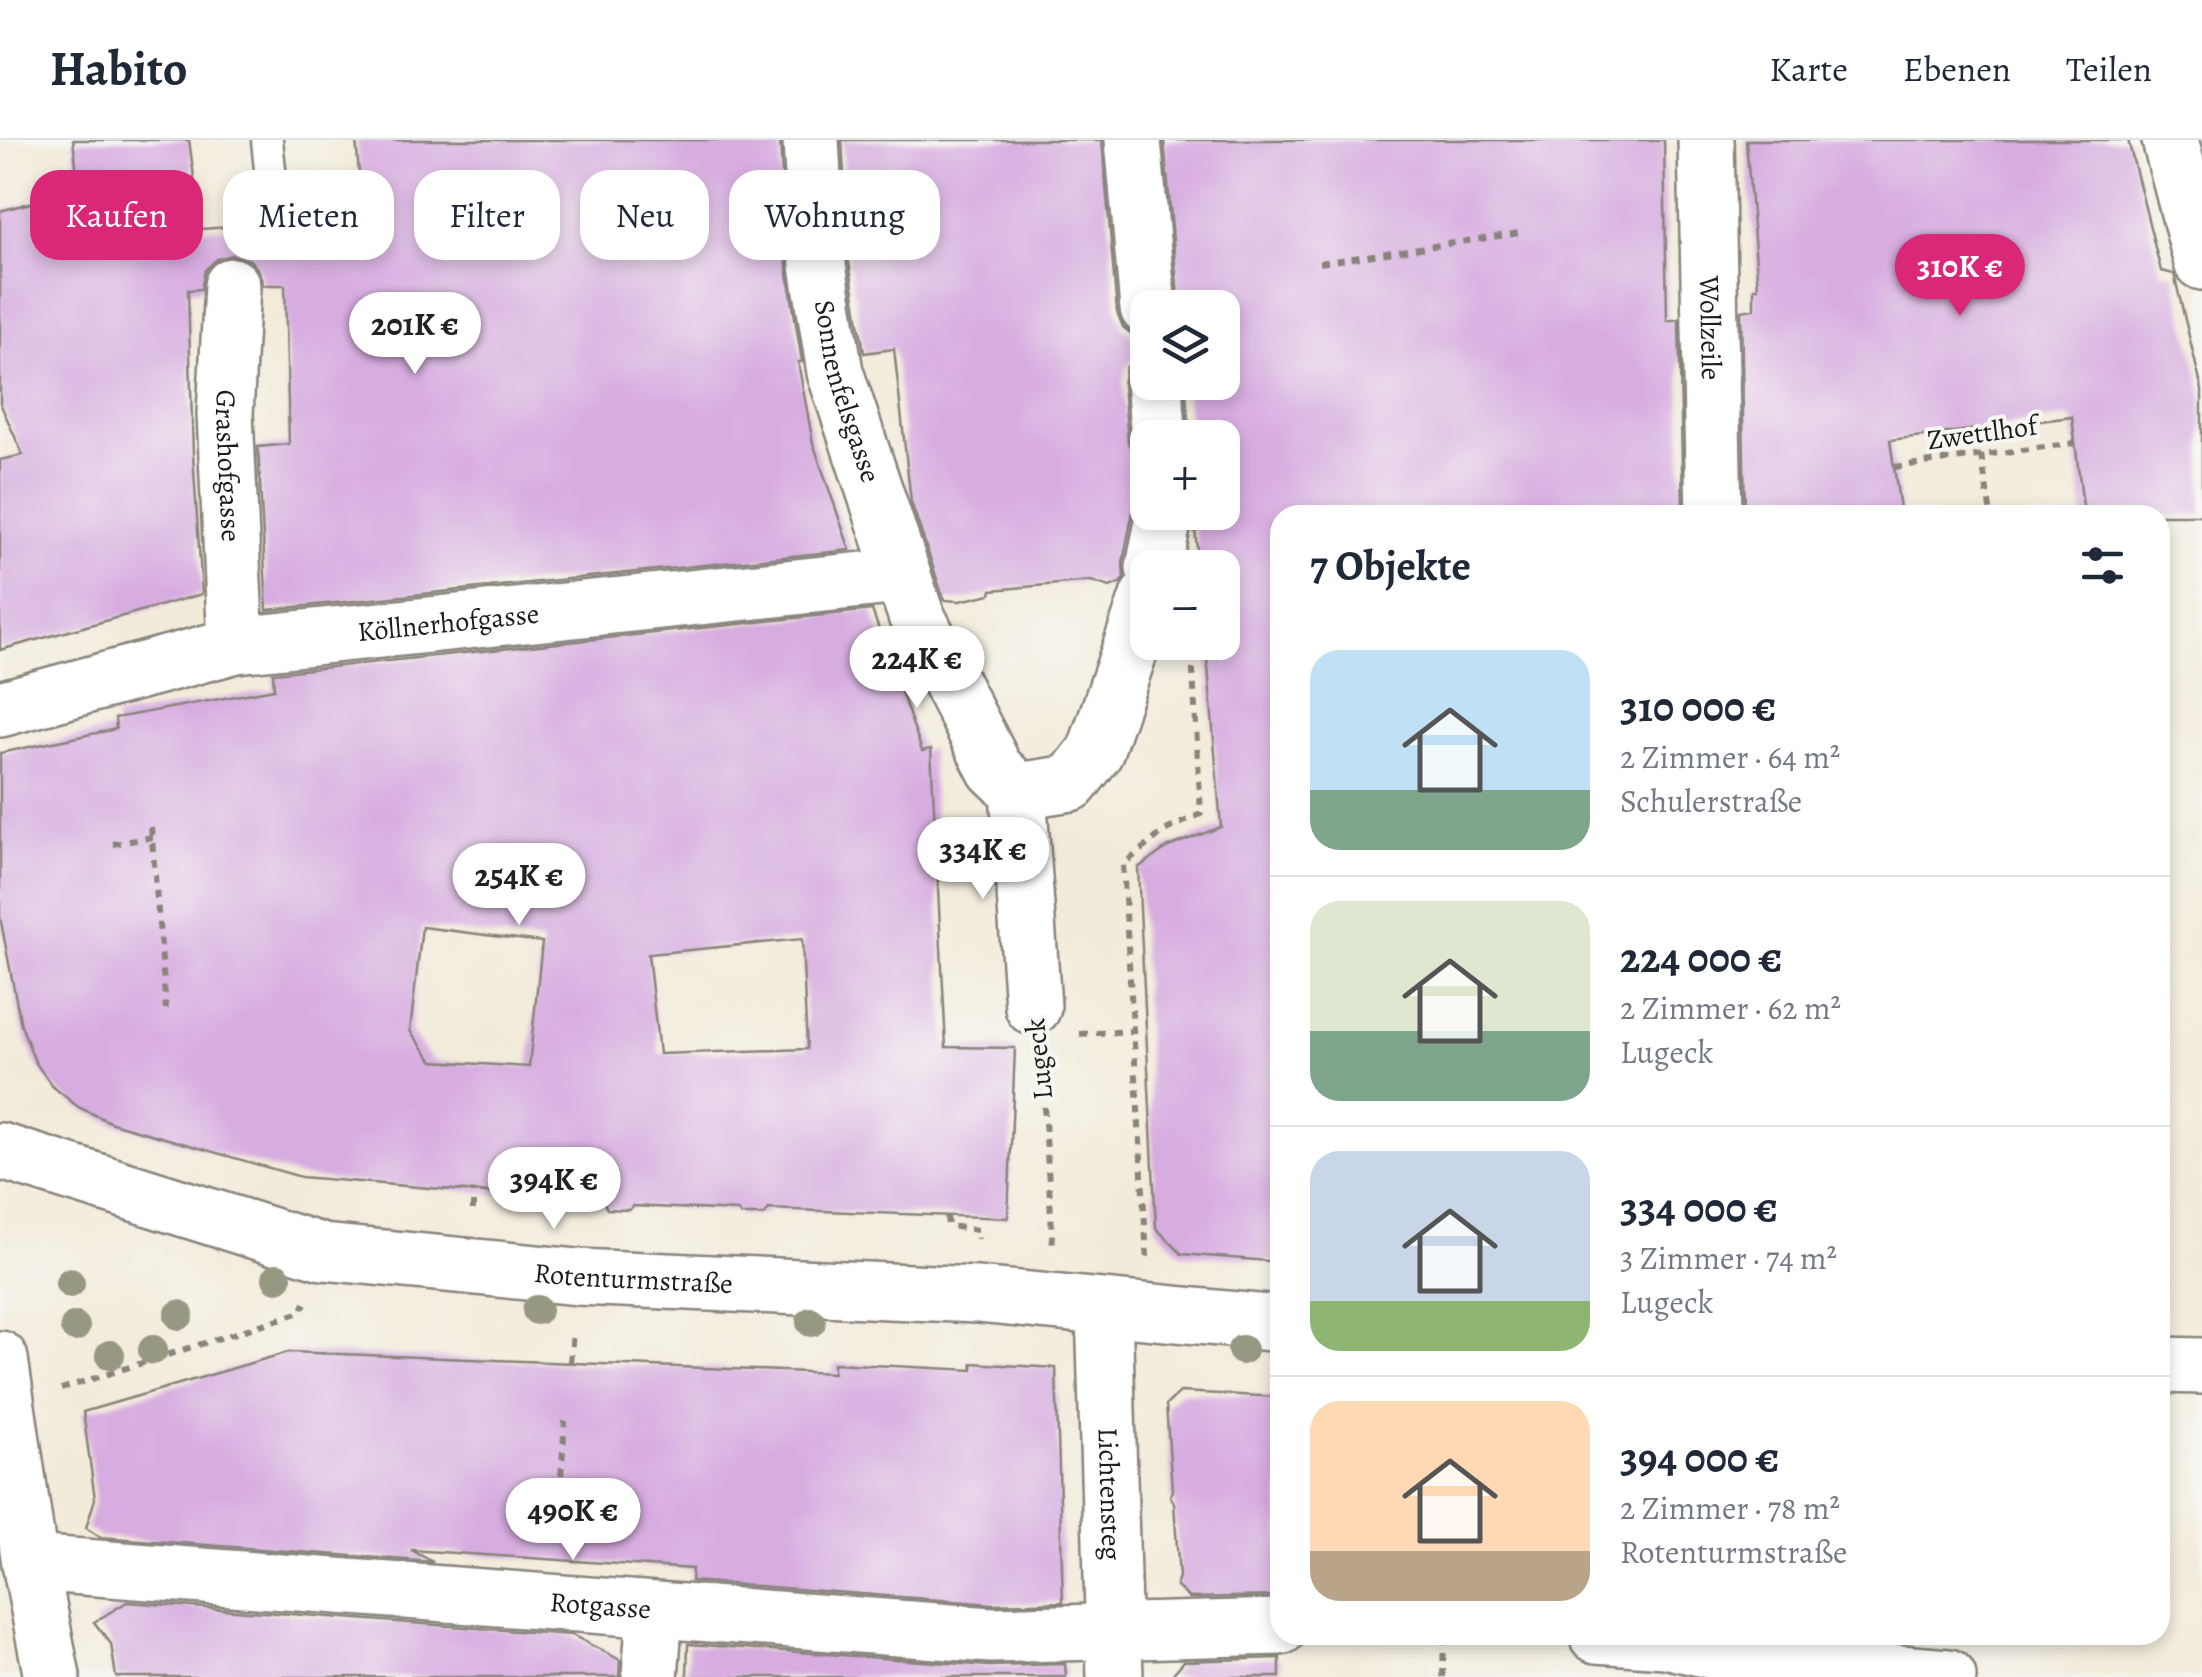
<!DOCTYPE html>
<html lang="de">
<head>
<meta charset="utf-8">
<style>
  :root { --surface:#fff; --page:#f2f2f3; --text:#1f2937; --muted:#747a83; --line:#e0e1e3; --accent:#db2777 }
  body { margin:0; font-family:Alegreya,serif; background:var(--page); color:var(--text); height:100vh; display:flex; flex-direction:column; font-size:38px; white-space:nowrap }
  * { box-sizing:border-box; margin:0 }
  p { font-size:32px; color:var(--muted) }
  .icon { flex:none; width:55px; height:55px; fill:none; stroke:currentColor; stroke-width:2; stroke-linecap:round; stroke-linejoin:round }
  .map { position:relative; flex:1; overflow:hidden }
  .side { position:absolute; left:1270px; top:365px; width:900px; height:1140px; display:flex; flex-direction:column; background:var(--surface); border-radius:30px; box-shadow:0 5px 15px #0003 }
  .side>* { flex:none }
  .guide { position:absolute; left:30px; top:30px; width:950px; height:90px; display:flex; gap:20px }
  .fabs { position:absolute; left:1130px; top:150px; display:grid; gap:20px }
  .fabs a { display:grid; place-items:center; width:110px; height:110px; border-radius:20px; background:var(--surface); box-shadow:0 5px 15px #0003; font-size:50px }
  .price { position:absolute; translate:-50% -85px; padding:0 22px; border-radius:35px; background:#fff; color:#222; font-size:32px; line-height:65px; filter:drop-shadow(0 2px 5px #0008) }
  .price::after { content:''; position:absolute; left:50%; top:60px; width:30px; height:22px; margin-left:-15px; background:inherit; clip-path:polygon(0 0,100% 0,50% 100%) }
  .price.current { background:var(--accent); color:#fff }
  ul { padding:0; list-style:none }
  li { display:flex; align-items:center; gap:30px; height:250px; padding:0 40px }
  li+li { border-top:2px solid var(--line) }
  li span { display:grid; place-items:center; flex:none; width:280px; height:200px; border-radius:30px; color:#555 }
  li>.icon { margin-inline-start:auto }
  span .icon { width:120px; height:120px; fill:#fffc; stroke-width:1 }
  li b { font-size:42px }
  h2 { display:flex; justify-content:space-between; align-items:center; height:120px; padding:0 40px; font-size:42px }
  .pill { padding:0 35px; border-radius:30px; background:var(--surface); box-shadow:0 5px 15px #0003; font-size:35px; line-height:90px }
  .pill.current { background:var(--accent); color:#fff }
  header { display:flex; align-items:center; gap:60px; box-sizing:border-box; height:140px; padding:0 50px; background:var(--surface); border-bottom:2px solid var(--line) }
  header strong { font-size:48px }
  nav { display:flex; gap:55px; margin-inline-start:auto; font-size:35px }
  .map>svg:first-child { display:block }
  .building { fill:#d7ace0; fill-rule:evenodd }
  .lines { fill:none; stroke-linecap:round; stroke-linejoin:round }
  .lane-casing { stroke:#88847b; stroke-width:35 }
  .street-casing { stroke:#88847b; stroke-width:60 }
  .path { stroke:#88847b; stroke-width:6; stroke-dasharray:8 8; stroke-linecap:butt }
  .lane { stroke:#fff; stroke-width:30 }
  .street { stroke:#fff; stroke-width:55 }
  .tree { fill:#979881 }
  .labels { text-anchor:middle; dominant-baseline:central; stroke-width:8; stroke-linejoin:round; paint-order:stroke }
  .street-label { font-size:28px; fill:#1c1c1c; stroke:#f6f6f2 }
</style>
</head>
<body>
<header>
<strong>Habito</strong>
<nav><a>Karte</a><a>Ebenen</a><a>Teilen</a></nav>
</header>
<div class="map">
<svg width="2202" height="1537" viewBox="0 0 2202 1537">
  <rect width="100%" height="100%" fill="#f6f6f2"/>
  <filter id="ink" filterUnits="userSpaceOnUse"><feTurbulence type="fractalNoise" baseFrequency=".01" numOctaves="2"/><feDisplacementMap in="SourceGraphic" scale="20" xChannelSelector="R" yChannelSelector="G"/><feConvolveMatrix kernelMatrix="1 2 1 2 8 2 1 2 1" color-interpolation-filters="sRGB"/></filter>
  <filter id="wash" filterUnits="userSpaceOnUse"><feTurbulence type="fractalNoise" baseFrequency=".0048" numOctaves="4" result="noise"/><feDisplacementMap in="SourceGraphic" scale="40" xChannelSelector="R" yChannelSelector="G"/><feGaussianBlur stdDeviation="2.25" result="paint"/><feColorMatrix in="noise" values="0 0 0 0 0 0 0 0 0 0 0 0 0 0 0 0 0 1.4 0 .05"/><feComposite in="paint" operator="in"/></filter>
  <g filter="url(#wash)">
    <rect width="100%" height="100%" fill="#f3ebda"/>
    <g id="blocks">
      <g class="building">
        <polygon points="73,0 189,0 201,89 363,78 356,0 780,0 787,127 802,222 798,222 813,303 850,410 267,470 258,307 289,304 285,145 263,145 259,131 250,120 233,115 217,119 205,130 201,149 188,150 193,315 202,454 0,510 0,320 23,315 0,263 0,71 79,50"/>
        <polygon points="842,0 1102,0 1117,172 1123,187 1134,196 1148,199 1148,212 1135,217 1126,228 1123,244 1128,302 1134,317 1148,327 1148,347 1134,366 1123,422 1124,438 1120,443 1110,447 1091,441 992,450 991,454 960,461 944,460 911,362 894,209 864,213 849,122"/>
        <polygon points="1164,0 1664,0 1667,181 1679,179 1683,375 1280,375 1280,1122 1182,1114 1156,1088 1138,728 1168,707 1221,687 1206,502 1222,502 1222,428 1199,428 1195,390 1193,391 1195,372 1222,372 1222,298 1190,298 1185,242 1222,242 1222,168 1179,168"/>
        <polygon points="1746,0 2128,0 2161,131 2174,134 2202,250 2202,375 2084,375 2072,277 1890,300 1901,375 1745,375 1741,171 1754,169 1754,148 1758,148"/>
        <path d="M872 470 922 611 931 609 946 907 1015 908 1008 1078 769 1069 764 1075H741L738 1071 633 1066 629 1070 607 1069 604 1063 301 1037 112 983 78 967 52 946 35 922 21 885 0 777V613L116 589 115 578 274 549 273 533ZM422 787 542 802 529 927 433 921 410 891ZM802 799 807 909 659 914 648 814Z"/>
        <polygon points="289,1212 833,1233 833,1223 973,1230 972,1223 1056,1228 1063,1462 992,1464 691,1441 692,1429 411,1410 433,1422 100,1397 86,1388 95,1359 83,1272"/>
        <polygon points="1180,1252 1280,1257 1280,1456 1189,1458 1176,1446 1179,1437 1174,1363 1170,1356 1172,1350 1166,1265"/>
        <polygon points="127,1462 572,1495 620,1520 619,1537 116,1537 111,1504 94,1482"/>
        <polygon points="688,1504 989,1526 1065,1524 1066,1537 687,1537"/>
        <polygon points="1280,1518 1280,1537 1170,1537 1184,1521"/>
      </g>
    </g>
  </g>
  <g filter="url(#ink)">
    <use href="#blocks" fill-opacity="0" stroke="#88847b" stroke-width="2.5"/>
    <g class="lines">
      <defs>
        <polyline id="lane" points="267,0 271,39"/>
        <g id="street">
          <path id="s1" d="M811 0 818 125 835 232 916 475 995 629 1018 651 1033 867"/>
          <polyline points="1133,0 1148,168"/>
          <path id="s2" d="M1706 0 1714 375"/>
          <polyline points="2170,0 2202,122"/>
          <path id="s3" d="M232 146 225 274 236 505"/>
          <polyline points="1154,242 1159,298"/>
          <polyline points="1154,428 1165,372"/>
          <path id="s4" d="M0 569 236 505 901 436"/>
          <polyline points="1018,651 1071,643 1095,612 1148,457"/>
          <path id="s5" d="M0 1011 323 1112 578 1137 977 1155 1280 1184"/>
          <path id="s6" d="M1104 1169 1115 1537"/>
          <polyline points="0,1219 30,1423 52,1537"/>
          <polyline points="2160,1225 2202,1226"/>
          <path id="s7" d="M30 1423 991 1495 1280 1487"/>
          <polyline points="1597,1495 1666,1500 1756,1521 1948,1537"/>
          <polyline points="650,1537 655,1472"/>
        </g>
      </defs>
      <use href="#lane" class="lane-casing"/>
      <use href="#street" class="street-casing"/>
      <g class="path">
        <polyline points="228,87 240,66"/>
        <polyline points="1320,123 1520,93"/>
        <polyline points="1981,315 1991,375"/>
        <polyline points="1894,327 2075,303"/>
        <polyline points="2042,375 2084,369"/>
        <polyline points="151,687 166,869"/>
        <polyline points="113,704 153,697"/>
        <polyline points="1080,894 1134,891"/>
        <polyline points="1041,919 1053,1106"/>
        <polyline points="473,1070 473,1052"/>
        <polyline points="947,1076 948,1086 978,1090 978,1099"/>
        <polyline points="1147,1117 1123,725 1164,691 1201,674 1192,514"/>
        <polyline points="570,1222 573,1193"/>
        <polyline points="61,1249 301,1172 305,1163"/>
        <polyline points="559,1367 565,1281"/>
        <polyline points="1443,1537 1444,1495"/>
      </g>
      <use href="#lane" class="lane"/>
      <use href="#street" class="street"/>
    </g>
    <g class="tree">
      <circle cx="277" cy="1138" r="15"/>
      <circle cx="70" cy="1143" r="15"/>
      <circle cx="537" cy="1170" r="15"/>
      <circle cx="179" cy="1175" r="15"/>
      <circle cx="811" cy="1182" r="15"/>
      <circle cx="75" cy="1187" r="15"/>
      <circle cx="153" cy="1210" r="15"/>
      <circle cx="1242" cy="1210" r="15"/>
      <circle cx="110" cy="1215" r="15"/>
    </g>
  </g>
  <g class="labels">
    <g class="street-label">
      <text stroke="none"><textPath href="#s2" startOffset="188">Wollzeile</textPath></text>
      <text stroke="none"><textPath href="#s1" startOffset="255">Sonnenfelsgasse</textPath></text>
      <text transform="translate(1982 293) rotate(-8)">Zwettlhof</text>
      <text stroke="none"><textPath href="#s3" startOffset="180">Grashofgasse</textPath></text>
      <text stroke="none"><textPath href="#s4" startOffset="458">Köllnerhofgasse</textPath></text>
      <text transform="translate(1039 919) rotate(-96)">Lugeck</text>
      <text stroke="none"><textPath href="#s5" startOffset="650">Rotenturmstraße</textPath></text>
      <text stroke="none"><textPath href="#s6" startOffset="185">Lichtensteg</textPath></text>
      <text stroke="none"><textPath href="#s7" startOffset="572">Rotgasse</textPath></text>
    </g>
  </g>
</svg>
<div class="fabs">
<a><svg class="icon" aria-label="layers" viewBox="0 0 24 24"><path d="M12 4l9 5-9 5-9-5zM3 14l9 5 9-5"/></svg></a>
<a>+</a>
<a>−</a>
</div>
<b class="price current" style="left:1960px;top:179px">310K €</b>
<b class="price" style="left:415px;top:237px">201K €</b>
<b class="price" style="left:917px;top:571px">224K €</b>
<b class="price" style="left:983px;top:762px">334K €</b>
<b class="price" style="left:519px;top:788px">254K €</b>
<b class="price" style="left:554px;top:1092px">394K €</b>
<b class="price" style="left:573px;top:1423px">490K €</b>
<div class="guide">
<a class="pill current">Kaufen</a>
<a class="pill">Mieten</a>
<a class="pill">Filter</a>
<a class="pill">Neu</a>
<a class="pill">Wohnung</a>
</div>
<section class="side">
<h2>7 Objekte<svg class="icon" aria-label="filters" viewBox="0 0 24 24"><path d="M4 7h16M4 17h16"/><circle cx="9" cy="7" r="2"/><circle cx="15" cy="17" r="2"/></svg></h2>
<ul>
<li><span style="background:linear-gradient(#bfe0f5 70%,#7fa58c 0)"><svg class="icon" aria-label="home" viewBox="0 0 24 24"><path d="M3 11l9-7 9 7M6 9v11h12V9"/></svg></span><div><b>310 000 €</b><p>2 Zimmer · 64 m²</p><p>Schulerstraße</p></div></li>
<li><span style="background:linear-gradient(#dfe7d0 65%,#7fa58c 0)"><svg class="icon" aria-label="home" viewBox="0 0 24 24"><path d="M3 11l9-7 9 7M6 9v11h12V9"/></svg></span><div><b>224 000 €</b><p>2 Zimmer · 62 m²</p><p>Lugeck</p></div></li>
<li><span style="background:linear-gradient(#c9d6e8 75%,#8fb573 0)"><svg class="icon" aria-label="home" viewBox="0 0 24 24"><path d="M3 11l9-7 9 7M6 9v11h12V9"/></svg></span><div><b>334 000 €</b><p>3 Zimmer · 74 m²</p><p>Lugeck</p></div></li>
<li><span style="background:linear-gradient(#ffd9b3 75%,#b9a48a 0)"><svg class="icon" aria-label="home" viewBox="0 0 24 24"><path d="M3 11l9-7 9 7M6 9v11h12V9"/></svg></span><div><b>394 000 €</b><p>2 Zimmer · 78 m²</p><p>Rotenturmstraße</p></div></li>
</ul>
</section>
</div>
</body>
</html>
